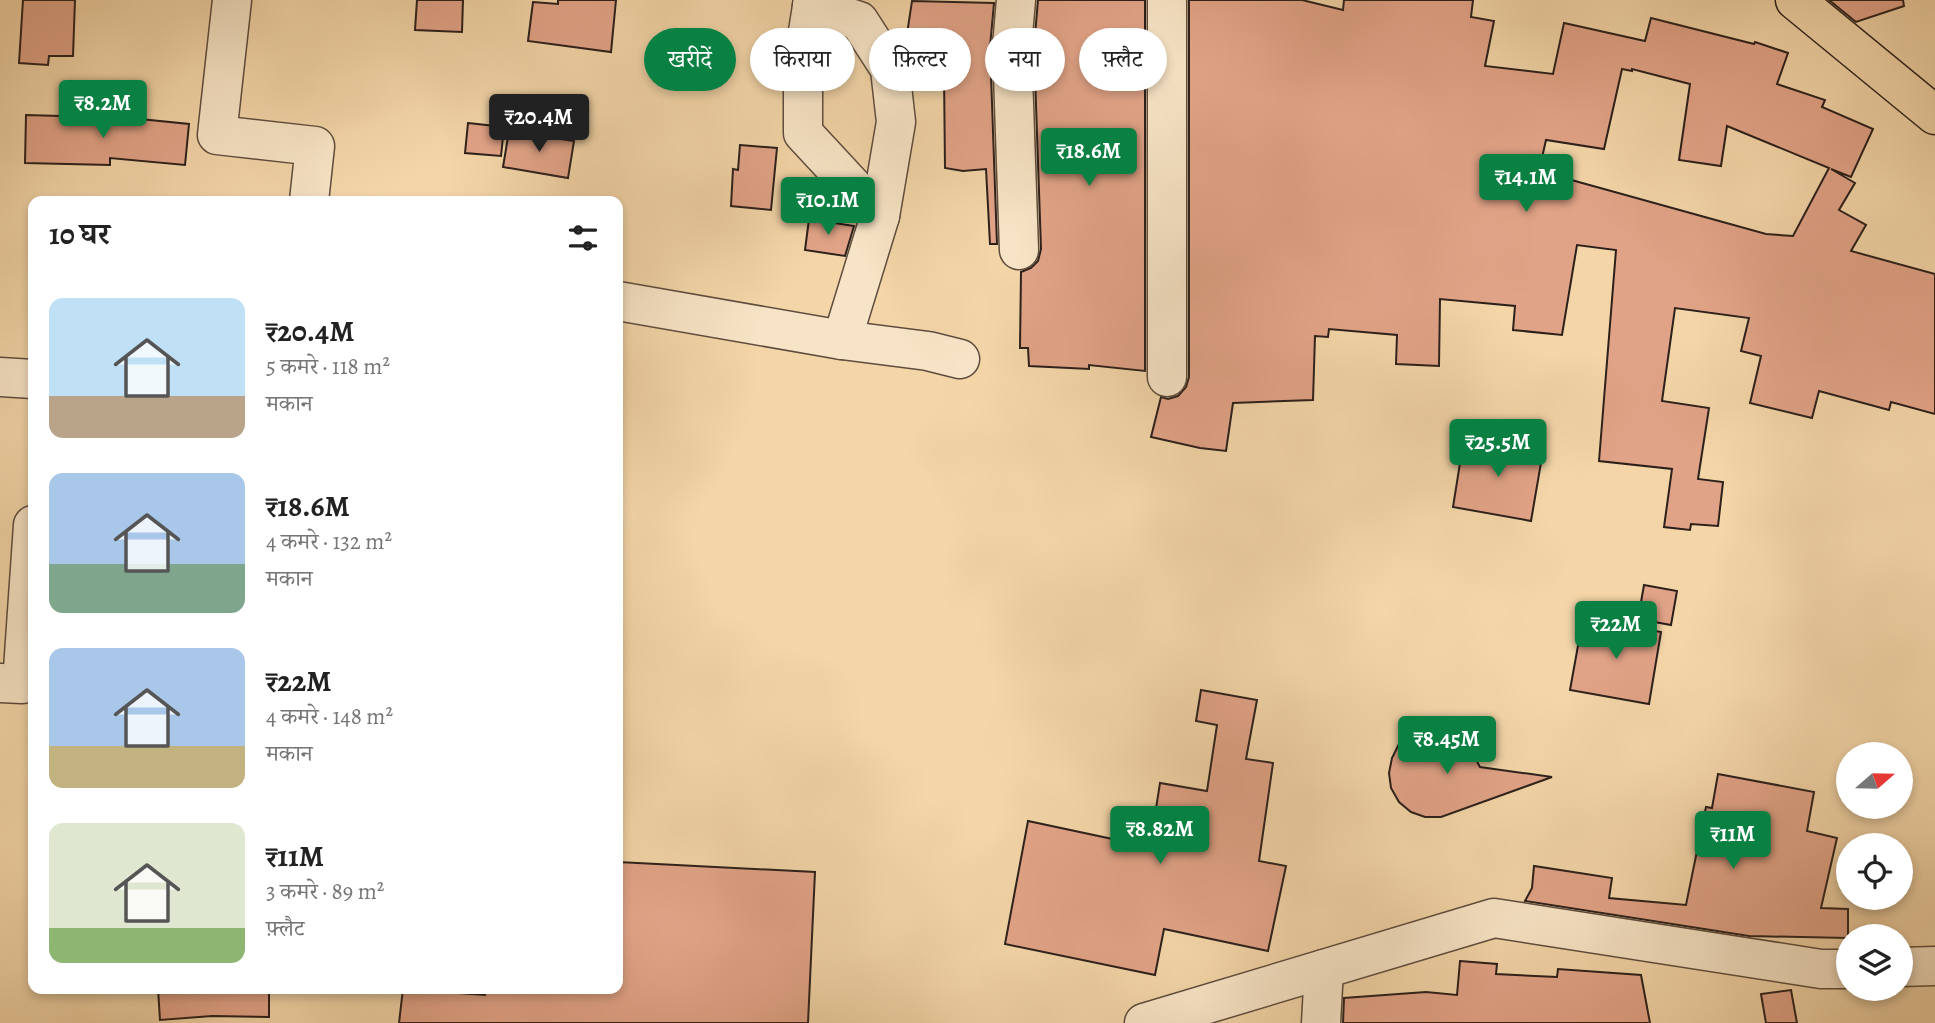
<!DOCTYPE html>
<html lang="hi">
<head>
<meta charset="utf-8">
<style>
  :root { --surface:#fff; --page:#f6f6f6; --text:#222; --muted:#767676; --accent:#0b8043 }
  body { margin:0; font-family:Alegreya,"Noto Serif Devanagari",serif; background:var(--page); color:var(--text); height:100vh; display:flex; flex-direction:column; font-size:26px; white-space:nowrap }
  * { box-sizing:border-box; margin:0 }
  p { font-size:23px; color:var(--muted) }
  .icon { flex:none; width:38px; height:38px; fill:none; stroke:currentColor; stroke-width:2; stroke-linecap:round; stroke-linejoin:round }
  .map { position:relative; flex:1; overflow:hidden }
  .drawer { position:absolute; left:28px; top:196px; width:595px; height:798px; display:flex; flex-direction:column; background:var(--surface); border-radius:14px; box-shadow:0 4px 10px #0003 }
  .drawer>* { flex:none }
  .top-card { position:absolute; left:644px; top:28px; width:665px; height:63px; display:flex; gap:14px }
  .needle { width:46px; rotate:70deg }
  .fabs { position:absolute; left:1836px; top:742px; display:grid; gap:14px }
  .fabs a { display:grid; place-items:center; width:77px; height:77px; border-radius:50%; background:var(--surface); box-shadow:0 4px 10px #0003; font-size:35px }
  .price { position:absolute; translate:-50% -60px; padding:0 16px; border-radius:7px; background:var(--accent); color:#fff; font-size:23px; line-height:46px; filter:drop-shadow(0 2px 4px #0008) }
  .price::after { content:''; position:absolute; left:50%; top:42px; width:21px; height:16px; margin-left:-10px; background:inherit; clip-path:polygon(0 0,100% 0,50% 100%) }
  .price.on { background:#222; color:#fff }
  ul { padding:0; list-style:none }
  li { display:flex; align-items:center; gap:21px; height:175px; padding:0 21px }
  li span { display:grid; place-items:center; flex:none; width:196px; height:140px; border-radius:14px; color:#555 }
  li>.icon { margin-inline-start:auto }
  span .icon { width:84px; height:84px; fill:#fffc; stroke-width:1 }
  li b { font-size:30px }
  h2 { display:flex; justify-content:space-between; align-items:center; height:84px; padding:0 21px; font-size:30px }
  .chip { padding:0 24px; border-radius:32px; background:var(--surface); box-shadow:0 4px 10px #0003; font-size:24px; line-height:63px }
  .chip.on { background:var(--accent); color:#fff }
  .map>svg:first-child { display:block }
  .building { fill:#e1a387; stroke:#2c201b; stroke-width:2; fill-rule:evenodd }
  .lines { fill:none; stroke-linecap:round; stroke-linejoin:round }
  .minor-casing { stroke:#5e4d3e; stroke-width:41 }
  .major-casing { stroke:#2c201b; stroke-width:41 }
  .minor { stroke:#f7e4c6; stroke-width:38 }
  .major { stroke:#f3d5a8; stroke-width:38 }
</style>
</head>
<body>
<div class="map">
<svg width="1935" height="1023" viewBox="0 0 1935 1023">
  <rect width="100%" height="100%" fill="#f3d5a8"/>
  <filter id="stains"><feTurbulence type="fractalNoise" baseFrequency=".00286" numOctaves="4"/><feColorMatrix values="0 0 0 0 .2 0 0 0 0 .09 0 0 0 0 .02 0 0 0 .5 -.17"/></filter>
  <radialGradient id="worn" r=".72"><stop offset=".6" stop-color="#630" stop-opacity="0"/><stop offset="1" stop-color="#630" stop-opacity=".3"/></radialGradient>
  <g class="building">
    <polygon points="23,0 75,0 73,56 49,56 48,65 19,63"/>
    <polygon points="417,0 463,0 462,32 415,30"/>
    <polygon points="558,0 616,0 611,52 528,41 533,2 558,4"/>
    <polygon points="1038,0 1145,0 1145,371 1089,365 1089,369 1029,366 1028,348 1020,348 1021,272 1031,268 1038,261 1041,249 1034,47"/>
    <path d="M1189 0H1302L1343 10 1344 0H1473L1471 17 1494 21 1485 66 1553 74 1564 23 1645 41 1651 18 1754 44 1755 42 1788 53 1777 84 1825 100 1822 107 1873 129 1851 177 1831 169 1855 183 1839 210 1866 225 1851 251 1935 274V414L1891 402 1889 410 1819 391 1812 418 1750 403 1761 356 1741 351 1749 318 1675 308 1662 401 1709 408 1698 479 1723 482 1718 526 1691 524 1690 530 1664 527 1672 469 1599 461 1616 250 1577 245 1562 335 1513 330 1515 306 1440 299 1439 366 1396 364 1397 335 1329 329 1328 337 1315 336 1313 400 1233 403 1226 451 1200 448 1151 437 1161 397 1168 399 1178 396 1186 387 1189 377ZM1622 69 1632 71V69L1690 84 1679 160 1721 166 1727 126 1829 168 1793 236 1766 234 1539 171 1546 140 1604 149Z"/>
    <polygon points="1829,0 1903,0 1904,6 1856,22"/>
    <polygon points="912,1 994,3 990,47 997,244 990,244 986,169 963,171 945,168 944,74 933,74 932,38 907,34"/>
    <polygon points="26,115 130,118 189,124 185,165 110,158 110,165 25,163"/>
    <polygon points="468,123 504,127 501,156 465,153"/>
    <polygon points="509,131 574,141 568,178 503,167"/>
    <polygon points="740,145 777,148 771,210 731,206 733,169 738,170"/>
    <polygon points="809,219 854,226 845,256 805,250"/>
    <polygon points="1464,438 1543,451 1531,521 1453,507"/>
    <polygon points="1644,585 1677,591 1671,625 1638,619"/>
    <polygon points="1583,618 1661,632 1649,704 1570,690"/>
    <polygon points="1201,690 1257,700 1246,759 1273,763 1259,861 1286,866 1268,951 1164,929 1155,975 1005,944 1028,821 1150,847 1160,783 1207,791 1217,725 1196,721"/>
    <polygon points="1426,729 1442,730 1456,735 1468,745 1480,767 1552,777 1441,817 1425,817 1411,812 1399,802 1391,788 1389,773 1392,758 1399,744 1412,735"/>
    <polygon points="1718,774 1814,792 1807,831 1837,838 1821,908 1848,909 1848,938 1749,936 1525,901 1532,888 1534,866 1612,878 1609,898 1686,905 1706,807 1712,808"/>
    <polygon points="618,862 815,872 808,1023 399,1023 403,989 485,995 486,989 618,989"/>
    <polygon points="1460,961 1497,964 1496,974 1557,977 1558,969 1641,975 1650,1023 1343,1023 1344,998 1426,992 1457,995"/>
    <polygon points="158,989 269,989 269,1017 212,1016 160,1020"/>
    <polygon points="1791,990 1797,1023 1766,1023 1761,994"/>
  </g>
  <g class="lines">
    <defs>
      <g id="minor">
        <polyline points="232,0 217,135 315,146 309,201"/>
        <polyline points="813,0 803,63 803,133 880,216"/>
        <polyline points="1016,0 1012,46 1019,250"/>
        <polyline points="812,6 859,21 890,69 896,122 880,216 842,340"/>
        <polyline points="618,301 842,340 928,351 960,359"/>
        <polyline points="0,377 33,379"/>
        <polyline points="1167,377 1167,0"/>
        <polyline points="0,683 22,684 33,525"/>
        <polyline points="1900,967 1935,966"/>
        <polyline points="1144,1023 1494,918 1821,969 1848,969"/>
        <polyline points="1321,1023 1324,969"/>
      </g>
      <polyline id="major" points="1795,0 1935,115"/>
    </defs>
    <use href="#minor" class="minor-casing"/>
    <use href="#major" class="major-casing"/>
    <use href="#minor" class="minor"/>
    <use href="#major" class="major"/>
  </g>
  <rect width="100%" height="100%" filter="url(#stains)"/>
  <rect width="100%" height="100%" fill="url(#worn)"/>
</svg>
<div class="fabs">
<a><svg class="needle" viewBox="-14 -14 28 28"><path d="M0-13l5 13h-10z" fill="#e53935"/><path d="M0 13l5-13h-10z" fill="#767676"/></svg></a>
<a><svg class="icon" aria-label="locate" viewBox="0 0 24 24"><circle cx="12" cy="12" r="6"/><path d="M12 2v4M12 18v4M2 12h4M18 12h4"/></svg></a>
<a><svg class="icon" aria-label="layers" viewBox="0 0 24 24"><path d="M12 4l9 5-9 5-9-5zM3 14l9 5 9-5"/></svg></a>
</div>
<b class="price" style="left:103px;top:140px">₹8.2M</b>
<b class="price on" style="left:539px;top:154px">₹20.4M</b>
<b class="price" style="left:1089px;top:188px">₹18.6M</b>
<b class="price" style="left:1526px;top:214px">₹14.1M</b>
<b class="price" style="left:828px;top:237px">₹10.1M</b>
<b class="price" style="left:1498px;top:479px">₹25.5M</b>
<b class="price" style="left:1616px;top:661px">₹22M</b>
<b class="price" style="left:1447px;top:776px">₹8.45M</b>
<b class="price" style="left:1160px;top:866px">₹8.82M</b>
<b class="price" style="left:1733px;top:871px">₹11M</b>
<div class="top-card">
<a class="chip on">खरीदें</a>
<a class="chip">किराया</a>
<a class="chip">फ़िल्टर</a>
<a class="chip">नया</a>
<a class="chip">फ़्लैट</a>
</div>
<section class="drawer">
<h2>10 घर<svg class="icon" aria-label="filters" viewBox="0 0 24 24"><path d="M4 7h16M4 17h16"/><circle cx="9" cy="7" r="2"/><circle cx="15" cy="17" r="2"/></svg></h2>
<ul>
<li><span style="background:linear-gradient(#bfe0f5 70%,#b9a48a 0)"><svg class="icon" aria-label="home" viewBox="0 0 24 24"><path d="M3 11l9-7 9 7M6 9v11h12V9"/></svg></span><div><b>₹20.4M</b><p>5 कमरे · 118 m²</p><p>मकान</p></div></li>
<li><span style="background:linear-gradient(#a9c7e8 65%,#7fa58c 0)"><svg class="icon" aria-label="home" viewBox="0 0 24 24"><path d="M3 11l9-7 9 7M6 9v11h12V9"/></svg></span><div><b>₹18.6M</b><p>4 कमरे · 132 m²</p><p>मकान</p></div></li>
<li><span style="background:linear-gradient(#a9c7e8 70%,#c2b280 0)"><svg class="icon" aria-label="home" viewBox="0 0 24 24"><path d="M3 11l9-7 9 7M6 9v11h12V9"/></svg></span><div><b>₹22M</b><p>4 कमरे · 148 m²</p><p>मकान</p></div></li>
<li><span style="background:linear-gradient(#dfe7d0 75%,#8fb573 0)"><svg class="icon" aria-label="home" viewBox="0 0 24 24"><path d="M3 11l9-7 9 7M6 9v11h12V9"/></svg></span><div><b>₹11M</b><p>3 कमरे · 89 m²</p><p>फ़्लैट</p></div></li>
</ul>
</section>
</div>
</body>
</html>
